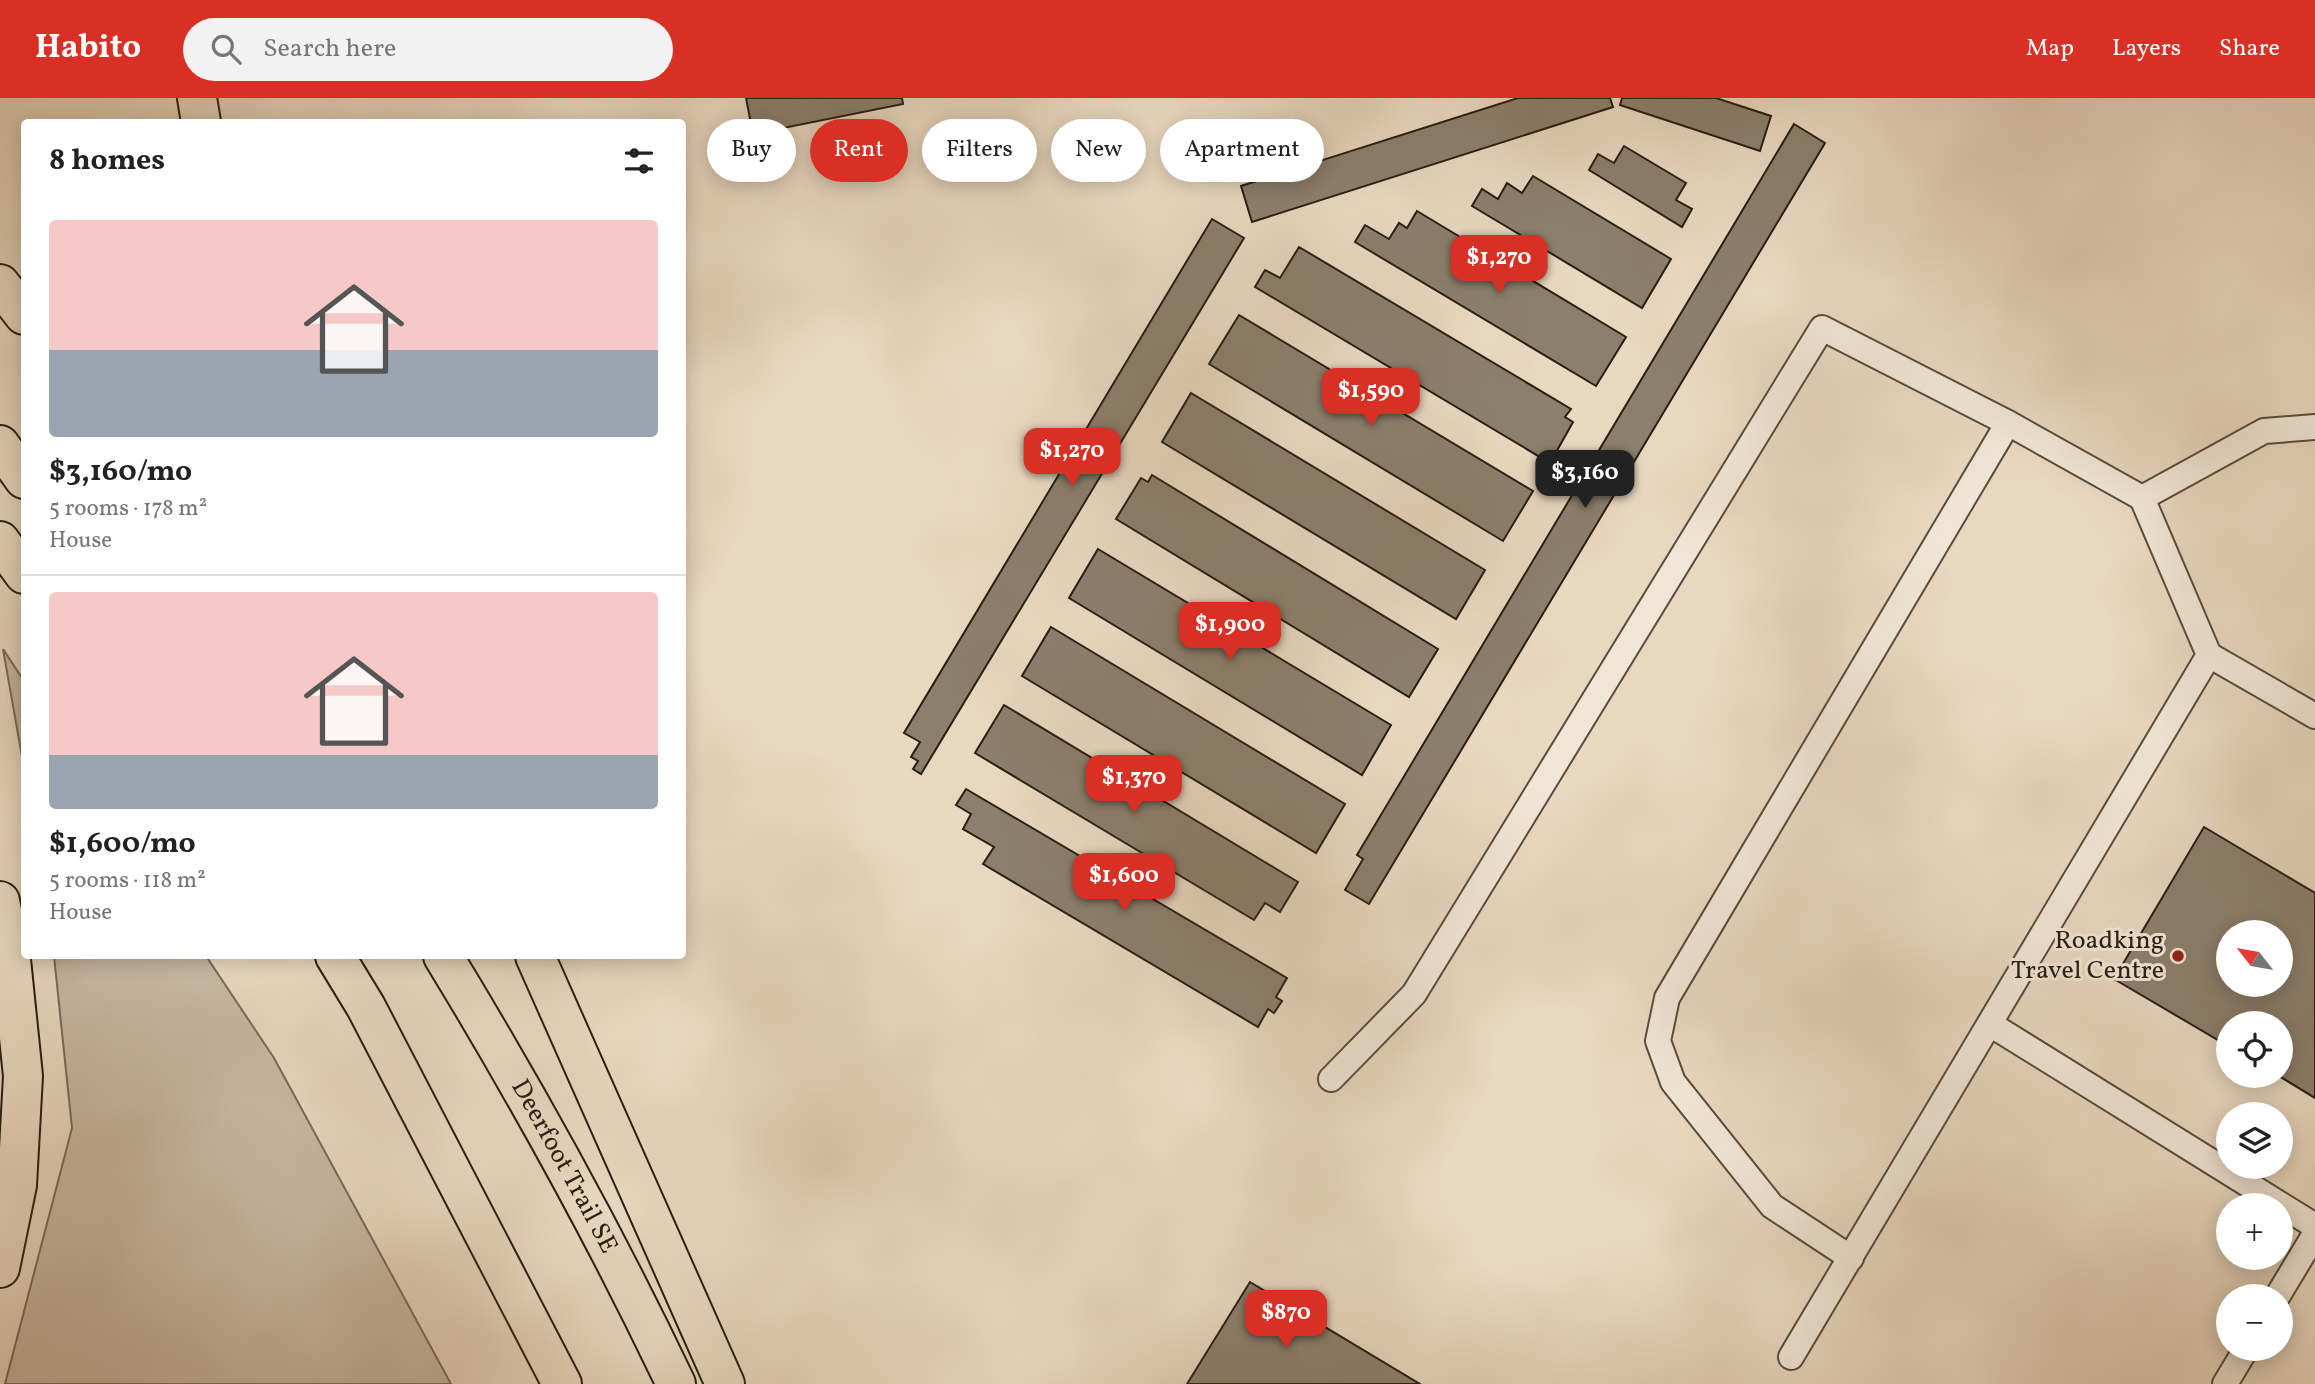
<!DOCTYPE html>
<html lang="en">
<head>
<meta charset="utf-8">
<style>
  :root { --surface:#fff; --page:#f2f2f2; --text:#222; --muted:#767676; --line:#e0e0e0; --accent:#d93025 }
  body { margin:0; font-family:Vollkorn,serif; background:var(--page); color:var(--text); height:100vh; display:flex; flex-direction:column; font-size:26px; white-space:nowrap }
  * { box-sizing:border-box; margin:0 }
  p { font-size:23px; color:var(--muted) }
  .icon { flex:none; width:38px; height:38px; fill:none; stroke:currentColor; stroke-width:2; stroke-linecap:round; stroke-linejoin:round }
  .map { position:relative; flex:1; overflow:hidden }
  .drawer { position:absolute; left:21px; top:21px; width:665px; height:840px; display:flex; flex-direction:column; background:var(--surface); border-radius:7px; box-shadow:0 4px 18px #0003 }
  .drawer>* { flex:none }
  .banner { position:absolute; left:707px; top:21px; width:665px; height:63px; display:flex; gap:14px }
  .needle { width:46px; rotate:301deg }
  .fabs { position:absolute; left:2216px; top:822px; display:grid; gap:14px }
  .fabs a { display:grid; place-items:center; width:77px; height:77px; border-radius:50%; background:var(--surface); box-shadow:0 4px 18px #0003; font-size:35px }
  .price { position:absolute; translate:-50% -60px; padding:0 16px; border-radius:14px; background:var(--accent); color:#fff; font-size:23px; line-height:46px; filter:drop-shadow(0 2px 4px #0008) }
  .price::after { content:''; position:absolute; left:50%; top:42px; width:21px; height:16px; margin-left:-10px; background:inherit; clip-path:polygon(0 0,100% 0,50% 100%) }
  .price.on { background:#222; color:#fff }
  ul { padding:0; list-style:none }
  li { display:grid; align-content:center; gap:14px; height:371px; padding:0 28px }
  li+li { border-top:2px solid var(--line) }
  li span { display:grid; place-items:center; height:217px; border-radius:7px; color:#555 }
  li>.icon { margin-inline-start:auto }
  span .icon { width:126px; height:126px; fill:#fffc; stroke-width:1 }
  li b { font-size:30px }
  h2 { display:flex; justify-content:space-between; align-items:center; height:84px; padding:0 28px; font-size:30px }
  .pill { padding:0 24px; border-radius:32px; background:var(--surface); box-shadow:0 4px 18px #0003; font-size:24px; line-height:63px }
  .pill.on { background:var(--accent); color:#fff }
  header { display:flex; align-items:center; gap:42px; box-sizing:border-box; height:98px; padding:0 35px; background:var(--accent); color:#fff }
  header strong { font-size:33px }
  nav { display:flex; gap:38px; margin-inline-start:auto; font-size:24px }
  .search { width:490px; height:63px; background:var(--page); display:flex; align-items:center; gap:18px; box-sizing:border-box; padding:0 24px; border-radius:38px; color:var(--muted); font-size:26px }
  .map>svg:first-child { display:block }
  .green { fill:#c8b8a3; stroke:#786b5b; stroke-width:2 }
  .building { fill:#8c7f6d; stroke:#281e13; stroke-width:2; fill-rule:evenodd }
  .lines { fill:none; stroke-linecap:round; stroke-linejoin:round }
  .service-casing { stroke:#584c3e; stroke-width:28 }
  .motorway-casing { stroke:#281e13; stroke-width:42 }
  .service { stroke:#f1e6d6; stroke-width:24 }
  .motorway { stroke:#e9d8c0; stroke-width:38 }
  .poi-dot { fill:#8f2418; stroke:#f1e6d6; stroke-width:2.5 }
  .labels { text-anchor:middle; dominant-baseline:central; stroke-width:6; stroke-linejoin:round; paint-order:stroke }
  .poi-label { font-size:26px; fill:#281e13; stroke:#f1e6d6; text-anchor:end }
  .street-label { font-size:26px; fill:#281e13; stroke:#f1e6d6 }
</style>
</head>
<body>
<header>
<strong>Habito</strong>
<div class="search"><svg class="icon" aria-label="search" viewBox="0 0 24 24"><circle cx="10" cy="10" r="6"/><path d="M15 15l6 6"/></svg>Search here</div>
<nav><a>Map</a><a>Layers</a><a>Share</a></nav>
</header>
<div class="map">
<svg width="2315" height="1286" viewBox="0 0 2315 1286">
  <rect width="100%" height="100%" fill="#e9d8c0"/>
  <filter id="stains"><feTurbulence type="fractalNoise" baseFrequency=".00286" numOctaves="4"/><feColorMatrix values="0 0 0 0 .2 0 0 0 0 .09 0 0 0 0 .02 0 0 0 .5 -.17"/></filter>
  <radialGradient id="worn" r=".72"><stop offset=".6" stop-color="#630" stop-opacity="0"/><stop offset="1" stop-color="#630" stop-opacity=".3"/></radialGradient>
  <g class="green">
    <polygon points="3,551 24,583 24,670"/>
    <polygon points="54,858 206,858 274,960 451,1286 5,1286 72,1030"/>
  </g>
  <g class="building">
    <polygon points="746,0 902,0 903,6 753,36"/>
    <polygon points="1518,0 1610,0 1613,9 1252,124 1241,88"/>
    <polygon points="1622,0 1716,0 1771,18 1760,53 1620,7"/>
    <polygon points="1794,26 1825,45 1369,806 1345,792 1363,761 1357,757"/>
    <polygon points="1624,48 1686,85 1676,102 1692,111 1682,129 1589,72 1598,56 1614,65"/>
    <polygon points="1533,78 1671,161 1642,210 1472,108 1482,91 1498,101 1507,85 1522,95"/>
    <polygon points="1417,113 1626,239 1596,288 1355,144 1365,127 1389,141 1399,125 1407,130"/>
    <polygon points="1212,121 1244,140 921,676 913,671 918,663 911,659 920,644 904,635"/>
    <polygon points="1299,149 1571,311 1565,319 1573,324 1550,365 1255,189 1265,172 1280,180"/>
    <polygon points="1239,217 1533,393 1503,443 1209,266"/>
    <polygon points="1191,295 1485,472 1456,521 1162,344"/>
    <polygon points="1152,377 1438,551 1409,599 1116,421 1141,380 1148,384"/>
    <polygon points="1098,451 1391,627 1362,677 1069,500"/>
    <polygon points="1051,529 1345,706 1316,755 1022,578"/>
    <polygon points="1004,607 1298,784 1280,814 1265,805 1254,822 975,655"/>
    <polygon points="966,691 1287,880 1276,899 1282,903 1274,915 1268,911 1258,929 983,766 994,749 963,731 971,716 956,707"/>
    <path d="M2204 729 2315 795V1000L2279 978 2280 926H2228V948L2114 881ZM2228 835H2280V887H2228Z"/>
    <polygon points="1250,1184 1420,1286 1187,1286"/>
  </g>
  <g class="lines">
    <defs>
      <g id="service">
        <polyline points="2209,557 2315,618"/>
        <polyline points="1990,926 2315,1128"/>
        <polyline points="1331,981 1414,896 1822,230 2008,325 2142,400 2264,333 2315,329"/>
        <polyline points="1851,1160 1772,1108 1673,984 1658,943 1667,900 2008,325"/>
        <polyline points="2277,1199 2315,1136"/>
        <polyline points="1791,1259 2209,557 2142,400"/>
        <polyline points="2225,1286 2246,1251"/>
      </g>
      <g id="motorway">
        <polyline points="197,0 201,24"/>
        <polyline points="0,186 24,217"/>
        <polyline points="0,347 24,381"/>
        <polyline points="0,443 24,476"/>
        <polyline points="0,803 10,852 23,978 17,1087 0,1170"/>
        <polyline points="335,858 366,909 562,1286"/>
        <path id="s1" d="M443 858C527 996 606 1139 676 1286"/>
        <polyline points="535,858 725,1286"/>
      </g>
    </defs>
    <use href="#service" class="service-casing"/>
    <use href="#motorway" class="motorway-casing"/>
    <use href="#service" class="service"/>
    <use href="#motorway" class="motorway"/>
  </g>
  <circle class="poi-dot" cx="2178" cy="858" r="7"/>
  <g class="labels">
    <g class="poi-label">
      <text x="2164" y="843">Roadking<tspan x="2164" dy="30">Travel Centre</tspan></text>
    </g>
    <g class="street-label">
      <text stroke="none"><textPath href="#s1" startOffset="243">Deerfoot Trail SE</textPath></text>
    </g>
  </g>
  <rect width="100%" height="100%" filter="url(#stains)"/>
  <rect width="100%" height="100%" fill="url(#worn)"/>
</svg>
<div class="fabs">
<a><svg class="needle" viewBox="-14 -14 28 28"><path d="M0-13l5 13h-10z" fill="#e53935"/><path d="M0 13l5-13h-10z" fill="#767676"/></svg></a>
<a><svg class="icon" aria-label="locate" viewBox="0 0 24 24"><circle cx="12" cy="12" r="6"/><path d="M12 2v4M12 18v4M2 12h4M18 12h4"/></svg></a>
<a><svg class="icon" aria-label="layers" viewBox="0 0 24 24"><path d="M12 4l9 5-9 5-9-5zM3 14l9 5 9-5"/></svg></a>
<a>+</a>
<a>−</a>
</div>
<b class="price" style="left:1499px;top:197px">$1,270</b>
<b class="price" style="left:1371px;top:330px">$1,590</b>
<b class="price" style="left:1072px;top:390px">$1,270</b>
<b class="price on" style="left:1585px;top:412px">$3,160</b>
<b class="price" style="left:1230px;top:564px">$1,900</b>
<b class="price" style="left:1134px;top:717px">$1,370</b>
<b class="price" style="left:1124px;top:815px">$1,600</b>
<b class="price" style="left:1286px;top:1252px">$870</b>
<div class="banner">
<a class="pill">Buy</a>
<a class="pill on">Rent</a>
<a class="pill">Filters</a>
<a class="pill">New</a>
<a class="pill">Apartment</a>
</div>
<section class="drawer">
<h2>8 homes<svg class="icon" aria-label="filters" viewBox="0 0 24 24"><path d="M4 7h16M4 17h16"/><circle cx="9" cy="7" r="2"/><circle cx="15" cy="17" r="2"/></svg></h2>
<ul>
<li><span style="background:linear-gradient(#f6c9c9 60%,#9aa5b1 0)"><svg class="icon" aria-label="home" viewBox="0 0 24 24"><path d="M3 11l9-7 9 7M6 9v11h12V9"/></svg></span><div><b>$3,160/mo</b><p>5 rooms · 178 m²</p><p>House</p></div></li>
<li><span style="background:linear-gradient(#f6c9c9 75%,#9aa5b1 0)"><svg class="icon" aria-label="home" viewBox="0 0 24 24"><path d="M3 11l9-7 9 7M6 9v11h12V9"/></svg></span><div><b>$1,600/mo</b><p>5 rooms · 118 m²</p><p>House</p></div></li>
</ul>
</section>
</div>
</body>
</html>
